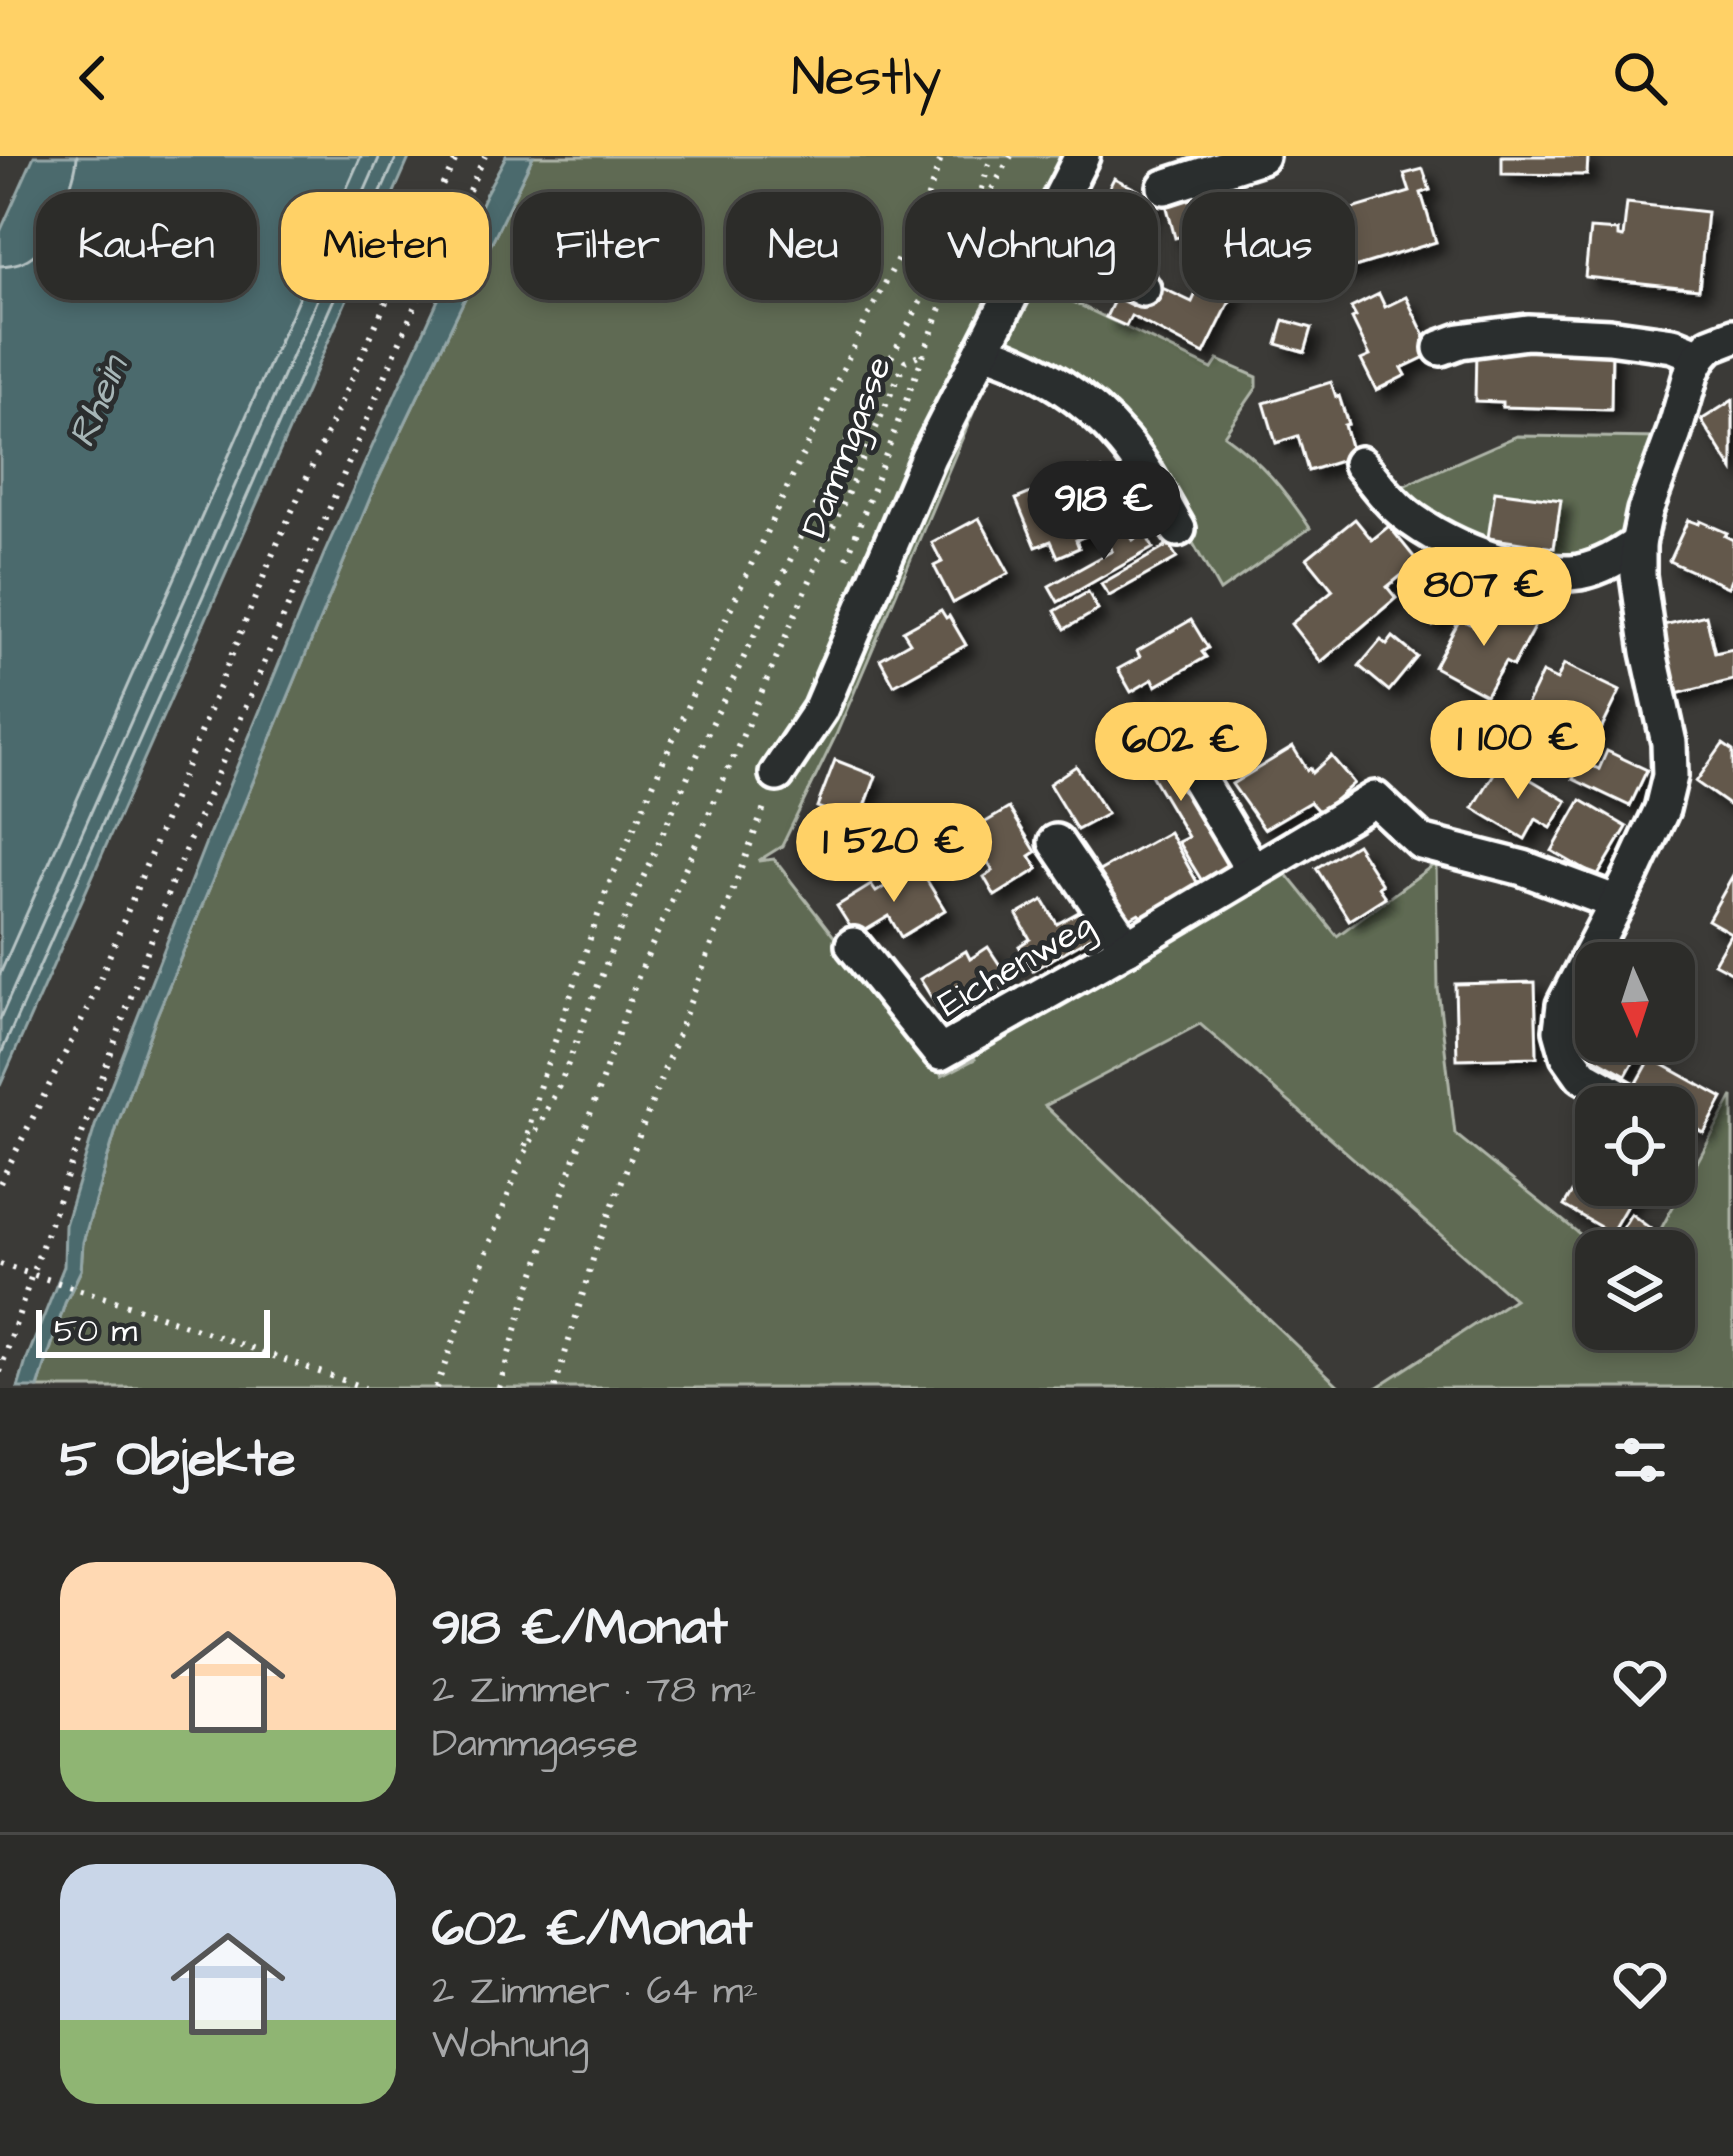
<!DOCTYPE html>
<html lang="de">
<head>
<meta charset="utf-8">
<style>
  :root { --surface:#2c2c29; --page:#383835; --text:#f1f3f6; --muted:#a6a7a8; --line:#484846; --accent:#ffd166 }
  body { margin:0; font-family:"Architects Daughter",sans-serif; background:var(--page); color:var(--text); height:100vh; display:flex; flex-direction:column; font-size:45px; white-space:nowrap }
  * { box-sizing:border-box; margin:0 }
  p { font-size:39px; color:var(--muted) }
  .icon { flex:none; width:66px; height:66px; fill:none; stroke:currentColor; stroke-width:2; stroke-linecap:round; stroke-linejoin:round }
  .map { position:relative; height:1232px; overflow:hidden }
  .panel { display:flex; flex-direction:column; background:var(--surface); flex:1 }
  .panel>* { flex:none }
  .banner { position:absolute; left:36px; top:36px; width:1662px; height:108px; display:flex; gap:24px }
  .needle { width:78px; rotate:177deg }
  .fabs { position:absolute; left:1575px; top:786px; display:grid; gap:24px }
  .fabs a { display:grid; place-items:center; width:120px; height:120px; border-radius:24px; background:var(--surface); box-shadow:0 6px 18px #0003,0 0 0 3px var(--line); font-size:60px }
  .scale { position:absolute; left:36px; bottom:30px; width:234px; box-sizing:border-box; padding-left:12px; border:6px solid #fff; border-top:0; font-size:33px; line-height:42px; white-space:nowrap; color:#fff; -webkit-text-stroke:9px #2a2d2e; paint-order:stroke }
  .price { position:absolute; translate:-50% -102px; padding:0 27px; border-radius:42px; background:var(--accent); color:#111; font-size:39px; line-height:78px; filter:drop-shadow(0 3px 6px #0008) }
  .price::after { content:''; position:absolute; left:50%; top:72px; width:36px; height:27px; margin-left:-18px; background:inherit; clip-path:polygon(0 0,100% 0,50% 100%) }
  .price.active { background:#222; color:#fff }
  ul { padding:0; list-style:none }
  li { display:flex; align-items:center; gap:36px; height:300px; padding:0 60px }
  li+li { border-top:3px solid var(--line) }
  li span { display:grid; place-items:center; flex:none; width:336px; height:240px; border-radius:36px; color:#555 }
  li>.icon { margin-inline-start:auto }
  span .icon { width:144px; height:144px; fill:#fffc; stroke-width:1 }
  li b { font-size:51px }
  h2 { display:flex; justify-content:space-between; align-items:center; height:144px; padding:0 60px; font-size:51px }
  .tag { padding:0 42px; border-radius:36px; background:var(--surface); box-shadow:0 6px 18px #0003,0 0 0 3px var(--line); font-size:42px; line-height:108px }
  .tag.active { background:var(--accent); color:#111 }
  header { display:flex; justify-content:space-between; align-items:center; height:156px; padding:0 60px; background:var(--accent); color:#111; font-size:54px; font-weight:600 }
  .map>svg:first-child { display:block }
  .green { fill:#5f6b53; stroke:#afb5a9; stroke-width:3 }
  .water { fill:#4c6b6d; stroke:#94a6a7; stroke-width:3 }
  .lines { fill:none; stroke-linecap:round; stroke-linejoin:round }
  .shore { stroke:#b7c4c5; stroke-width:3 }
  .building { fill:#63594b; stroke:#fff; stroke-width:3; filter:url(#shadow) }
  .minor-casing { stroke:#fff; stroke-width:42 }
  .path { stroke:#fff; stroke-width:6; stroke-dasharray:3 9; stroke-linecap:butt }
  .minor { stroke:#2a2d2e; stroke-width:33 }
  .labels { text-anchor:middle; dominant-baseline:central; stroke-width:10; stroke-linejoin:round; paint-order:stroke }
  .street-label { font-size:36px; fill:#fff; stroke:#2a2d2e }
  .water-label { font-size:39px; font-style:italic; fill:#a6b5b6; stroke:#2a2d2e }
</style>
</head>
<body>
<header><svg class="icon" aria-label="back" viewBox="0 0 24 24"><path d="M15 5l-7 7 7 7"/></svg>Nestly<svg class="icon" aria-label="search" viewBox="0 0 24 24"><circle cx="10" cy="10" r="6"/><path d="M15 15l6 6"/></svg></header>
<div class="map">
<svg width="1733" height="1232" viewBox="0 0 1733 1232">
  <defs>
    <filter id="shadow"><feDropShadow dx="9" dy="9" stdDeviation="6" flood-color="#0009"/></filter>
  </defs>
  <rect width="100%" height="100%" fill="#3b3a37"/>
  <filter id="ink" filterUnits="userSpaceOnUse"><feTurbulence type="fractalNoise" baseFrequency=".00833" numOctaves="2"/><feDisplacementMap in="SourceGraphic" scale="24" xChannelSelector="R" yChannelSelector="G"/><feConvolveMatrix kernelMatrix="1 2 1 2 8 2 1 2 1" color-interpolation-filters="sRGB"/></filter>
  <g filter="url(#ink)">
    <g class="green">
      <path d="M533 0H1076L1028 124 1212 213 1218 204 1257 221V231L1224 279C1262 306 1284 333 1310 372L1220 435 1158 325 1002 189 836 579 782 690 758 705 774 703 942 920 975 903 972 895 1281 711 1337 780 1436 707 1438 833 1455 978 1601 1095H1596V1173H1674V1095H1649L1733 940V1232H1376L1514 1143 1200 868 1045 950 1341 1232H38L65 1147 81 1114 83 1086 118 967 155 864 375 330Z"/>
      <polygon points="1517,280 1663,282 1621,383 1567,408 1437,372 1392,335"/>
    </g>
    <g class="water">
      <polygon points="34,0 410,0 0,930 0,76"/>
      <polygon points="506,0 533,0 375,330 155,864 118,967 83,1086 81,1114 65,1147 38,1232 18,1232 26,1205 64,1110 65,1069 95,970 208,681 324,398 485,39"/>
    </g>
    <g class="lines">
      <g class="shore">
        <path d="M0 110C14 109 25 107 36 97 53 81 76 23 77 0"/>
        <polyline points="0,818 361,0"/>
        <polyline points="0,863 380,0"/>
        <polyline points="0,900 397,0"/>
      </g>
    </g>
    <g class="building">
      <polygon points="1502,0 1588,0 1587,19 1502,18"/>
      <polygon points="1423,13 1430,34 1421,37 1436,86 1335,117 1320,67 1339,61 1339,57 1410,36 1404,18"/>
      <polygon points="1114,22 1155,43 1133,85 1127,81 1121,94 1100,82 1106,70 1093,63"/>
      <polygon points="1228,25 1240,71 1191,84 1190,78 1175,82 1165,44"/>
      <polygon points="1627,47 1707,56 1699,133 1585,121 1590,73 1618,75 1618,81 1623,82"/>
      <polygon points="1203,122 1234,137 1204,198 1131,160 1126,170 1106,161 1117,138 1152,146 1160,131 1192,146"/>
      <polygon points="1379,138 1385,151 1406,141 1433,197 1402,212 1406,219 1376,234 1361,204 1370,200 1352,163 1356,161 1351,152"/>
      <polygon points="1284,164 1312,172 1305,196 1277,188"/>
      <polygon points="1612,190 1611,254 1502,251 1502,246 1475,245 1476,193"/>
      <polygon points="1331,226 1336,241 1339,240 1348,268 1344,269 1353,301 1308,315 1298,280 1276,287 1264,247"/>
      <polygon points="1733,244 1733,314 1701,264"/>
      <polygon points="1089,313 1091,319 1102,314 1111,337 1103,341 1111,360 1100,364 1104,372 1076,384 1079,392 1058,401 1051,385 1036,391 1016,343"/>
      <polygon points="1495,335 1561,344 1554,392 1488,382"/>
      <polygon points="979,362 1009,417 953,447 934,410 942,406 932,387"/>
      <polygon points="1355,363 1372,384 1389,370 1418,406 1387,431 1396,442 1321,506 1291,468 1333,434 1307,402"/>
      <polygon points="1688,364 1699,368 1700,365 1727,377 1725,380 1733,384 1733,419 1728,431 1669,405"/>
      <polygon points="1124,369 1133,384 1145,377 1153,392 1058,446 1049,430 1112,395 1103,381"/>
      <polygon points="1169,389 1177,402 1109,440 1101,428"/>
      <polygon points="1431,432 1450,454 1433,470 1413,448"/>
      <polygon points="1088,436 1098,454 1065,473 1055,455"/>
      <polygon points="1493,449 1534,471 1513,510 1505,506 1486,539 1434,511 1460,463 1480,473"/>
      <polygon points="941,454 946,462 949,460 966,489 894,529 880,503 910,486 903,475"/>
      <polygon points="1706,459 1715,497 1733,493 1733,524 1672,539 1655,471"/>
      <polygon points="1191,464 1208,492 1202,496 1206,501 1156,530 1153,523 1131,536 1118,513 1140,501 1137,495"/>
      <polygon points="1393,481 1417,501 1389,535 1359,510 1381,484 1387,489"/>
      <polygon points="1564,508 1620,535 1596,584 1549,561 1546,569 1522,558 1542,517 1557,524"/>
      <polygon points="1205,547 1238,606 1215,619 1182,560"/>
      <polygon points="1145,561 1234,709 1211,723 1210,720 1202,725 1178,686 1188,681 1124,573"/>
      <polygon points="1723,588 1733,595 1733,652 1696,626"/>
      <polygon points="1293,591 1307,614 1310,612 1312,617 1331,600 1354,627 1320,657 1310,646 1264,673 1232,628"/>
      <polygon points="1607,595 1647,614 1630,650 1573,623 1581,605 1599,613"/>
      <polygon points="835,604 876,620 859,667 817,651"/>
      <polygon points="1501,606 1567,645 1551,672 1536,663 1525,683 1473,652"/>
      <polygon points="1076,610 1107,658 1077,674 1049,628"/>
      <polygon points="1581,644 1627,671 1597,721 1552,695"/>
      <polygon points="1009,652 1036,696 1030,700 1038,713 995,740 984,721 993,715 969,676"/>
      <polygon points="1169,676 1198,728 1169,744 1172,749 1143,765 1139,757 1125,765 1092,719"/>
      <polygon points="1356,688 1382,729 1378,731 1385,741 1349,764 1316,712"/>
      <polygon points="918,710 945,754 901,781 889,760 856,780 837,750 871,729 876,736"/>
      <polygon points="1733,720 1733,817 1714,807 1731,777 1708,764"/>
      <polygon points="1043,744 1057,768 1084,753 1098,777 1033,814 1019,790 1030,783 1017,759"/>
      <polygon points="988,791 1011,826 948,868 920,823 966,795 970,803"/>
      <polygon points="1535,826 1537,901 1457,903 1455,828"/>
      <polygon points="1596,830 1596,869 1580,859"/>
      <polygon points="1598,885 1645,885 1626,919 1590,899"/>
      <polygon points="1651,902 1723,942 1704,977 1674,960 1674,951 1658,951 1632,936"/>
      <polygon points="1591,1003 1596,1006 1596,1029 1645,1029 1641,1037 1636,1034 1611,1077 1564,1050"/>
      <polygon points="1631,1058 1656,1077 1646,1094 1639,1090 1637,1093 1617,1081"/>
    </g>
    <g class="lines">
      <defs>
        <g id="minor">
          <polyline points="1165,31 1261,0"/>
          <polyline points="1040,83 1143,133"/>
          <polyline points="1441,192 1460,185 1527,176 1609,180 1673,189 1700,200"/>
          <path d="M983 194C1037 210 1087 242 1123 285 1145 311 1161 344 1178 373"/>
          <path d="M1360 308C1372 322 1383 338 1397 351 1434 387 1527 424 1579 416 1601 412 1620 400 1638 388"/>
          <polyline points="1173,581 1253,715"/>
          <polyline points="777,618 820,554 928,301 1082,0"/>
          <polyline points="1056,686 1127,791"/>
          <polyline points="853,789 940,897 1127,791 1375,643 1421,686 1523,712 1617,747"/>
          <polyline points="1622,951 1626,944 1582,919 1568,899 1561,874 1564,849 1631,720 1662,653 1670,620 1669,587 1649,496 1638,419 1638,388 1645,355 1674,277 1692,215 1700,200 1710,189 1733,180"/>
        </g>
      </defs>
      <use href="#minor" class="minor-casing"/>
      <g class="path">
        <polyline points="980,54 1011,0"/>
        <polyline points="847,402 969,77"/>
        <polyline points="525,990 537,938 607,733 727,460 866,164 923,55 942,0"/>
        <polyline points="0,1027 89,850 274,395 417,77 458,0"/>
        <polyline points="0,1108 146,1155 365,1232"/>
        <polyline points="0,1216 32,1118 173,723 414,152 485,0"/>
        <polyline points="436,1232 521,1005 561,926 613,790 694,606 843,293 935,118 973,65 991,0"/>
        <polyline points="499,1232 521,1157 636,826 905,205 921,198"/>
        <polyline points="555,1232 596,1093 766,647"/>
      </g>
      <use href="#minor" class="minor"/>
    </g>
  </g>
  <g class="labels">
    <g class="street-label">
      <text transform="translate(847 291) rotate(-69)">Dammgasse</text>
      <text transform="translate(1016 809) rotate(-30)">Eichenweg</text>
    </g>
    <g class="water-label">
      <text transform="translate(99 246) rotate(-67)">Rhein</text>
    </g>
  </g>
</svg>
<div class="fabs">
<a><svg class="needle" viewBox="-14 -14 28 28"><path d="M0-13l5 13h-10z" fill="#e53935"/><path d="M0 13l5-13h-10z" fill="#a6a7a8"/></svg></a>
<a><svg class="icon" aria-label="locate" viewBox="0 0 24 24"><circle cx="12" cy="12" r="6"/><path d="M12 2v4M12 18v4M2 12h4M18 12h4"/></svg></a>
<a><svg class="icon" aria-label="layers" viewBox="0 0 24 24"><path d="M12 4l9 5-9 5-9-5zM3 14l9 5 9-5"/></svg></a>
</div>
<div class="scale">50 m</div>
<b class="price active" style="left:1104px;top:407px">918 €</b>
<b class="price" style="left:1484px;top:493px">807 €</b>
<b class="price" style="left:1518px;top:646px">1 100 €</b>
<b class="price" style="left:1181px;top:648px">602 €</b>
<b class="price" style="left:894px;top:749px">1 520 €</b>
<div class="banner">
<a class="tag">Kaufen</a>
<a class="tag active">Mieten</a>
<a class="tag">Filter</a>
<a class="tag">Neu</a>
<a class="tag">Wohnung</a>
<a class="tag">Haus</a>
</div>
</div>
<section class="panel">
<h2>5 Objekte<svg class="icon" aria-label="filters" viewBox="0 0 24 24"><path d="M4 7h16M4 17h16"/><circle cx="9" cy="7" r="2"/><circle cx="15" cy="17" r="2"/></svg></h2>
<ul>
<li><span style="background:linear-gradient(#ffd9b3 70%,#8fb573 0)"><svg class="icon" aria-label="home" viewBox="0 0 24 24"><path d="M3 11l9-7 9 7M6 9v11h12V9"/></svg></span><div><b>918 €/Monat</b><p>2 Zimmer · 78 m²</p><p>Dammgasse</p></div><svg class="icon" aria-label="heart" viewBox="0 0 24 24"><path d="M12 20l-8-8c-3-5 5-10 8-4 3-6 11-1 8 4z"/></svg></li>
<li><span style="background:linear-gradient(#c9d6e8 65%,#8fb573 0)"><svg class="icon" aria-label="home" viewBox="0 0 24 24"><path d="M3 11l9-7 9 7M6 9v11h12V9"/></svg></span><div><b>602 €/Monat</b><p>2 Zimmer · 64 m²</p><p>Wohnung</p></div><svg class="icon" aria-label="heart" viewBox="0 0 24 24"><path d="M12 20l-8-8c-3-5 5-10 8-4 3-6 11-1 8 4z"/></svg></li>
</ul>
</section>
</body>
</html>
